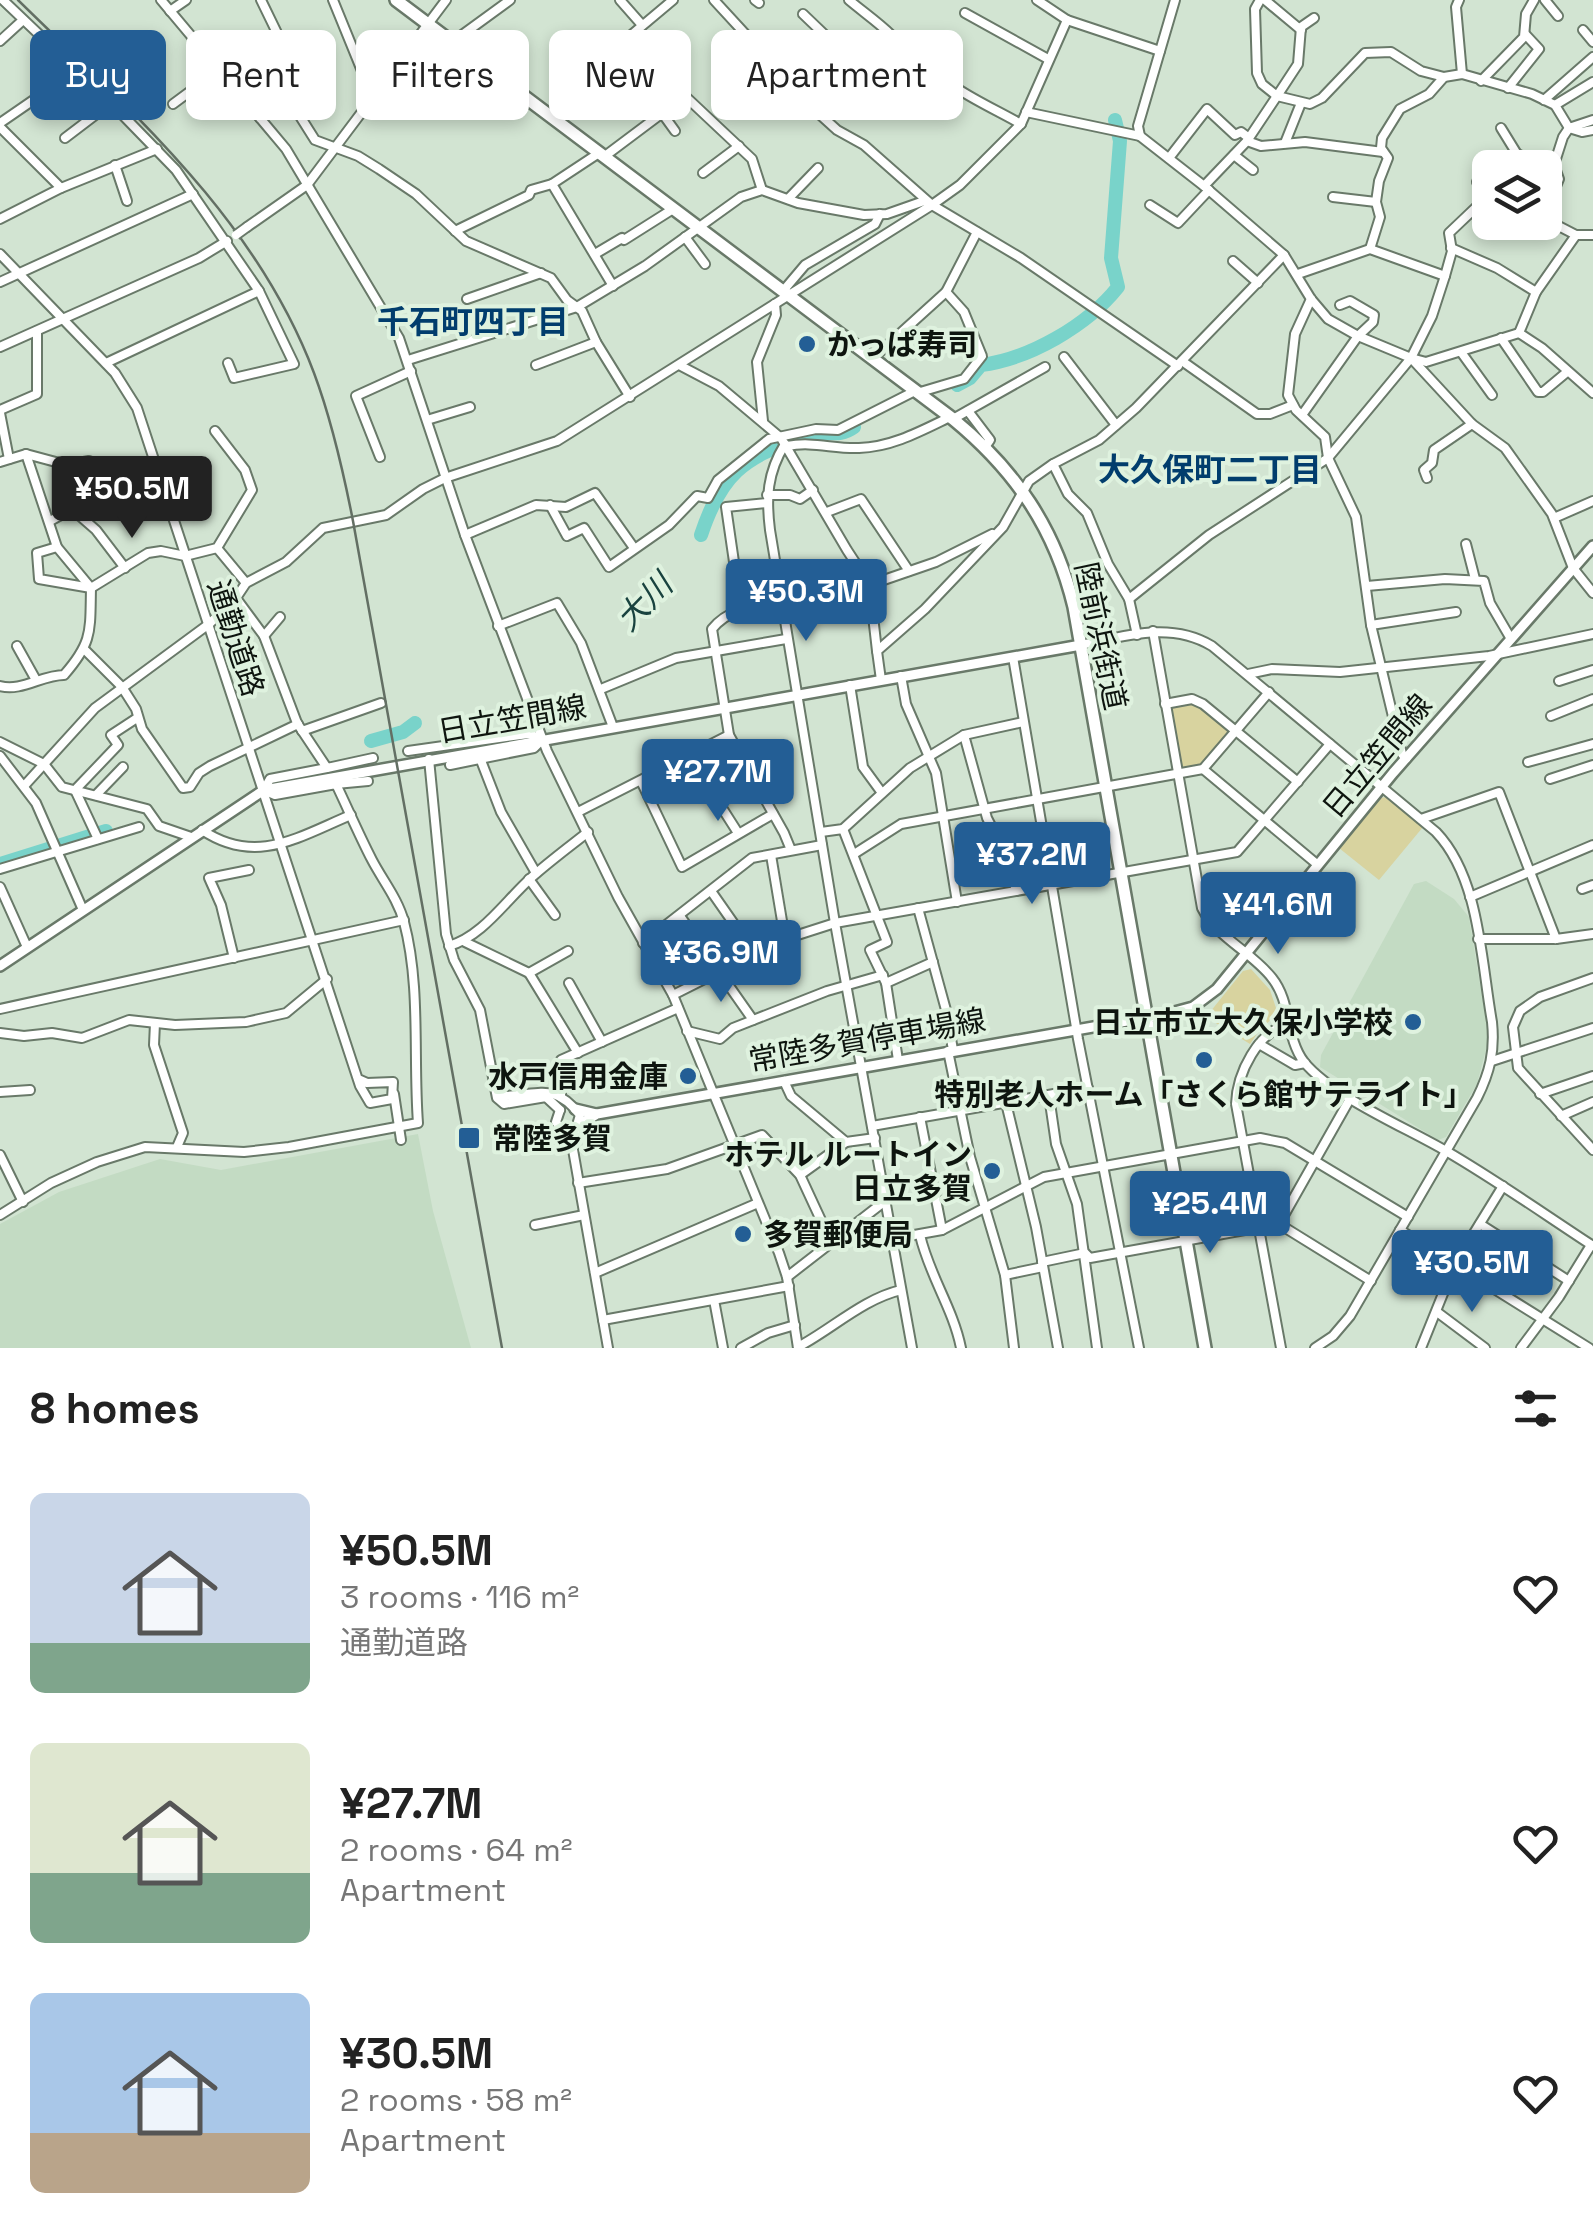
<!DOCTYPE html>
<html lang="en">
<head>
<meta charset="utf-8">
<style>
  :root { --surface:#fff; --page:#f6f6f6; --text:#222; --muted:#767676; --accent:#235e95 }
  body { margin:0; font-family:"Space Grotesk","Noto Sans JP",sans-serif; background:var(--page); color:var(--text); height:100vh; display:flex; flex-direction:column; font-size:38px; white-space:nowrap }
  * { box-sizing:border-box; margin:0 }
  p { font-size:32px; color:var(--muted) }
  .icon { flex:none; width:55px; height:55px; fill:none; stroke:currentColor; stroke-width:2; stroke-linecap:round; stroke-linejoin:round }
  .map { position:relative; height:1348px; overflow:hidden }
  .side { display:flex; flex-direction:column; background:var(--surface); flex:1 }
  .side>* { flex:none }
  .guide { position:absolute; left:30px; top:30px; width:1000px; height:90px; display:flex; gap:20px }
  .buttons { position:absolute; left:1472px; top:150px; display:grid; gap:20px }
  .buttons a { display:grid; place-items:center; width:90px; height:90px; border-radius:15px; background:var(--surface); box-shadow:0 5px 15px #0003; font-size:50px }
  .price { position:absolute; translate:-50% -85px; padding:0 22px; border-radius:10px; background:var(--accent); color:#fff; font-size:32px; line-height:65px; filter:drop-shadow(0 2px 5px #0008) }
  .price::after { content:''; position:absolute; left:50%; top:60px; width:30px; height:22px; margin-left:-15px; background:inherit; clip-path:polygon(0 0,100% 0,50% 100%) }
  .price.current { background:#222; color:#fff }
  ul { padding:0; list-style:none }
  li { display:flex; align-items:center; gap:30px; height:250px; padding:0 30px }
  li span { display:grid; place-items:center; flex:none; width:280px; height:200px; border-radius:15px; color:#555 }
  li>.icon { margin-inline-start:auto }
  span .icon { width:120px; height:120px; fill:#fffc; stroke-width:1 }
  li b { font-size:42px }
  h2 { display:flex; justify-content:space-between; align-items:center; height:120px; padding:0 30px; font-size:42px }
  .chip { padding:0 35px; border-radius:15px; background:var(--surface); box-shadow:0 5px 15px #0003; font-size:35px; line-height:90px }
  .chip.current { background:var(--accent); color:#fff }
  .map>svg:first-child { display:block }
  .built { fill:#c3dbc3 }
  .green { fill:#d8d39f }
  .lines { fill:none; stroke-linecap:round; stroke-linejoin:round }
  .river { stroke:#79d3ca; stroke-width:14 }
  .minor-casing { stroke:#697969; stroke-width:12 }
  .major-casing { stroke:#697969; stroke-width:14 }
  .highway-casing { stroke:#697969; stroke-width:16 }
  .minor { stroke:#fff; stroke-width:8 }
  .major { stroke:#fff; stroke-width:9 }
  .highway { stroke:#fff; stroke-width:11 }
  .rail { stroke:#636f64; stroke-width:2.5 }
  .minor-bridge-casing { stroke:#697969; stroke-width:12; stroke-linecap:butt }
  .minor-bridge { stroke:#fff; stroke-width:8 }
  .poi-dot { fill:#235e95; stroke:#dff2df; stroke-width:4 }
  .labels { text-anchor:middle; dominant-baseline:central; stroke-width:8; stroke-linejoin:round; paint-order:stroke }
  .poi-label { font-size:30px; font-weight:bold; fill:#0e150f; stroke:#dff2df; text-anchor:start }
  .street-label { font-size:30px; fill:#0e150f; stroke:#dff2df }
  .neighbourhood-label { font-size:32px; font-weight:bold; fill:#013d6d; stroke:#dff2df }
  .water-label { font-size:32px; font-style:italic; fill:#19433f; stroke:#dff2df }
</style>
</head>
<body>
<div class="map">
<svg width="1593" height="1348" viewBox="0 0 1593 1348">
  <rect width="100%" height="100%" fill="#d2e4d2"/>
  <g class="built">
    <polygon points="1426,881 1454,899 1469,917 1489,1038 1477,1084 1446,1137 1438,1140 1320,1067 1321,1055 1414,884"/>
    <polygon points="418,1134 433,1211 471,1348 0,1348 0,1224 59,1192 160,1159 221,1170"/>
  </g>
  <g class="green">
    <polygon points="1193,703 1204,708 1231,733 1203,766 1184,770 1181,767 1169,712 1173,705"/>
    <polygon points="1386,797 1423,827 1379,880 1339,848 1380,798"/>
    <polygon points="1251,969 1270,990 1278,1014 1261,1028 1250,1044 1206,1017 1243,971"/>
  </g>
  <g class="lines">
    <g class="river">
      <path d="M957 385 970 378 981 365C1029 359 1087 326 1118 287L1111 258 1120 141 1115 120"/>
      <path d="M701 535C721 475 743 457 802 438 806 437 813 434 817 433 832 432 840 437 854 427"/>
      <polyline points="371,741 403,732 415,723"/>
      <polyline points="0,864 106,831"/>
    </g>
    <defs>
      <g id="minor">
        <polyline points="3,0 111,103 176,170 259,291"/>
        <polyline points="161,0 286,149 399,338 465,535 547,751 618,897 673,995 779,1253 787,1277 798,1348"/>
        <polyline points="261,0 312,105 298,113 315,140 358,156 379,169 416,194 466,241 551,278 567,300 582,311 596,342 630,397"/>
        <polyline points="333,0 362,71 377,93"/>
        <polyline points="620,0 642,25"/>
        <path d="M714 0 816 111 829 113 910 62C932 65 940 78 958 89 978 102 1000 112 1021 124"/>
        <polyline points="755,0 759,3"/>
        <path d="M849 0C870 18 900 36 910 62"/>
        <polyline points="1037,0 1067,20 1160,51"/>
        <polyline points="1175,0 1138,126 1140,136 1204,186 1284,255 1311,299 1328,319 1358,336 1411,358 1472,424 1505,448 1552,514 1573,568 1593,593"/>
        <polyline points="1260,0 1255,9 1257,73 1262,84 1277,96 1298,64 1301,27 1314,18"/>
        <polyline points="1265,0 1301,30"/>
        <polyline points="1459,0 1456,7 1462,74"/>
        <polyline points="1545,0 1558,16"/>
        <polyline points="170,11 186,0"/>
        <polyline points="965,13 1048,59"/>
        <polyline points="803,14 876,84"/>
        <polyline points="1583,30 1593,42"/>
        <polyline points="0,41 23,20"/>
        <polyline points="808,60 849,102"/>
        <polyline points="906,64 937,105"/>
        <polyline points="722,66 737,84 767,58"/>
        <polyline points="1481,81 1524,37 1526,14 1534,0"/>
        <polyline points="386,82 396,83 403,78 510,0"/>
        <polyline points="1508,88 1539,49 1525,34"/>
        <polyline points="1544,100 1593,57"/>
        <polyline points="173,104 219,70"/>
        <polyline points="1555,105 1593,82"/>
        <polyline points="816,111 837,130 864,145 932,205 1021,258 1178,366"/>
        <polyline points="1026,112 1140,136"/>
        <polyline points="662,113 675,131"/>
        <polyline points="260,118 304,89"/>
        <polyline points="554,119 605,57 673,0"/>
        <polyline points="0,123 77,70"/>
        <polyline points="0,127 61,188"/>
        <polyline points="1501,128 1517,154"/>
        <polyline points="65,138 111,103"/>
        <polyline points="1247,141 1261,146 1305,142 1383,152"/>
        <polyline points="1285,143 1301,103"/>
        <polyline points="599,153 552,184 613,286"/>
        <polyline points="1234,155 1253,170"/>
        <polyline points="605,156 685,96 752,159 762,190"/>
        <polyline points="1169,158 1207,109 1235,135 1241,132 1249,138"/>
        <polyline points="115,165 127,201"/>
        <polyline points="1508,168 1517,154 1539,163 1554,165"/>
        <polyline points="703,173 739,146"/>
        <polyline points="1477,182 1490,190"/>
        <polyline points="1204,186 1247,141 1277,96 1310,104 1322,98 1365,53 1391,52 1421,71 1444,77"/>
        <polyline points="1333,197 1376,202"/>
        <polyline points="788,199 818,168"/>
        <polyline points="1150,205 1178,223 1209,190"/>
        <polyline points="1545,213 1559,179 1554,165 1563,137 1569,128 1593,120"/>
        <polyline points="0,219 61,188 157,149"/>
        <polyline points="1545,219 1576,235"/>
        <polyline points="247,227 307,185 446,0"/>
        <polyline points="455,231 529,195 531,190 552,184"/>
        <polyline points="685,237 705,264"/>
        <polyline points="1451,248 1497,268 1536,292"/>
        <polyline points="1370,249 1380,217 1376,202 1379,181 1388,158 1381,148 1382,138 1400,109 1429,94 1444,77 1462,74 1532,94 1555,105 1569,128 1582,132 1593,130"/>
        <polyline points="0,254 115,373 137,408 360,1086 370,1103 392,1099 393,1082 367,1083 358,1079"/>
        <polyline points="595,254 622,238 624,240 673,209"/>
        <polyline points="1233,261 1258,283"/>
        <polyline points="1298,274 1370,249 1445,276"/>
        <polyline points="0,282 193,194"/>
        <polyline points="783,291 805,265 875,224 880,214"/>
        <polyline points="467,299 541,273"/>
        <polyline points="1311,299 1295,334 1288,395 1296,410 1325,437 1328,458 1356,517 1371,625 1402,754 1406,759"/>
        <polyline points="1519,333 1536,292 1576,235 1593,235"/>
        <polyline points="1501,338 1538,392 1543,392 1567,372"/>
        <polyline points="0,347 199,258 227,241"/>
        <polyline points="1461,352 1492,395"/>
        <polyline points="1064,357 1116,425"/>
        <polyline points="1411,358 1426,362 1519,333 1542,348 1593,393"/>
        <polyline points="872,359 946,292 977,232"/>
        <polyline points="408,360 577,307 645,266 741,197 762,190 798,203 864,215 887,214 924,201 932,205"/>
        <polyline points="1182,361 1257,414 1270,414 1293,405"/>
        <polyline points="106,363 259,291 294,364 234,378 228,363"/>
        <polyline points="536,365 596,342"/>
        <polyline points="681,366 719,386 781,438 847,550 862,573 875,583"/>
        <polyline points="917,393 964,379 982,356 964,312 946,292"/>
        <polyline points="0,410 37,394 37,331"/>
        <polyline points="968,411 990,440 985,447"/>
        <polyline points="0,413 9,459"/>
        <polyline points="1302,415 1358,336 1373,322 1374,315 1350,301 1340,305"/>
        <polyline points="953,419 1045,367"/>
        <polyline points="427,420 470,407"/>
        <polyline points="763,421 757,362 776,315 775,304"/>
        <path d="M785 444C767 473 766 498 770 530L835 923 912 1348"/>
        <path d="M787 446C813 441 833 449 859 448 892 447 921 431 950 417"/>
        <polyline points="380,457 356,396 411,371"/>
        <polyline points="0,462 26,454 67,465 89,461 106,471 123,467"/>
        <polyline points="1053,464 1068,494 1087,513 1108,564 1129,599 1137,635"/>
        <polyline points="1427,478 1424,470 1432,463 1434,450 1472,424"/>
        <polyline points="767,495 790,495 800,499 813,490"/>
        <polyline points="550,505 567,536 584,528 609,567 669,525 697,496 708,498 718,480 769,439 816,429 838,430 915,391"/>
        <polyline points="827,512 861,499 909,571"/>
        <polyline points="1554,518 1593,501"/>
        <polyline points="50,521 72,509 96,530 125,568"/>
        <polyline points="465,535 536,505 566,507 595,493 634,548"/>
        <polyline points="1466,544 1475,579"/>
        <polyline points="57,547 37,553 39,579 91,588 148,553 161,551 185,556 217,548 252,490 245,470 215,431"/>
        <polyline points="217,548 246,583"/>
        <polyline points="1367,586 1445,579 1484,581 1490,603 1511,639"/>
        <polyline points="1129,599 1209,535 1328,458 1411,358 1432,316 1445,276 1452,251 1449,233 1490,194"/>
        <polyline points="741,610 726,507 767,503"/>
        <polyline points="280,617 264,636 236,598 246,583 286,562 323,528 386,515 423,489 445,478 557,441 932,205 960,185 1021,124 1067,20"/>
        <polyline points="1371,625 1456,612"/>
        <polyline points="498,626 557,603 581,643 613,727"/>
        <path d="M1153 631 1202 908C1217 938 1252 952 1272 978 1292 1003 1285 1037 1304 1062 1333 1097 1405 1127 1446 1151 1496 1180 1544 1214 1593 1246"/>
        <polyline points="264,636 297,723 327,768 270,779 264,790"/>
        <path d="M1081 645C1125 636 1171 621 1212 646L1436 832C1480 878 1481 961 1492 1022 1495 1051 1490 1072 1477 1098L1350 1316 1333 1336 1315 1348"/>
        <polyline points="17,646 36,680"/>
        <polyline points="86,651 122,687 136,709 142,729 183,788 190,787 199,773 210,766 298,724"/>
        <polyline points="877,651 873,616 875,583 936,562 992,534"/>
        <polyline points="1013,657 1078,1039 1139,1348"/>
        <polyline points="1248,674 1272,669 1340,672 1489,656 1593,634"/>
        <polyline points="901,676 906,704 936,773 957,902"/>
        <polyline points="881,680 877,651 925,609 1003,527 1029,481 1053,464 1099,440 1136,408 1284,255"/>
        <polyline points="1559,681 1593,670"/>
        <polyline points="850,685 863,767 882,793"/>
        <path d="M0 686C21 692 42 675 64 675 93 642 90 631 91 588L57 547 26 454"/>
        <polyline points="601,689 676,658 786,639"/>
        <polyline points="1165,704 1192,699 1203,704 1298,782"/>
        <polyline points="1551,716 1593,699"/>
        <polyline points="302,731 381,703"/>
        <polyline points="964,735 987,818 1009,861 1016,891"/>
        <polyline points="0,742 44,764 62,787 147,809 159,826 191,837"/>
        <polyline points="408,751 528,734 543,739"/>
        <polyline points="0,756 36,803 83,910"/>
        <polyline points="689,756 738,833"/>
        <polyline points="480,758 501,812 536,873"/>
        <polyline points="429,759 446,934 454,960 480,1010 497,1098 504,1104 546,1097 560,1110"/>
        <polyline points="1528,762 1593,744"/>
        <polyline points="450,765 534,748 540,742"/>
        <polyline points="327,768 373,758"/>
        <polyline points="1203,769 1318,865"/>
        <polyline points="1550,779 1593,765"/>
        <polyline points="641,781 682,867 773,814"/>
        <polyline points="336,784 368,781"/>
        <polyline points="24,786 95,708 209,624 236,598"/>
        <polyline points="96,795 123,767"/>
        <polyline points="578,812 729,735"/>
        <polyline points="1421,819 1499,792 1556,939"/>
        <polyline points="843,829 887,942 870,950 886,983 933,962"/>
        <path d="M202 830C256 866 298 837 351 815"/>
        <polyline points="821,832 843,829 910,768 964,735 1023,722"/>
        <polyline points="98,839 75,790 118,745 111,735 137,718"/>
        <path d="M791 850 784 833 729 735 712 629C735 600 778 606 809 593 827 586 843 578 862 573"/>
        <polyline points="854,854 901,824 1203,769 1269,692"/>
        <polyline points="771,855 785,939"/>
        <polyline points="0,869 139,827"/>
        <polyline points="529,879 555,915"/>
        <polyline points="0,887 27,947"/>
        <polyline points="1582,889 1593,885"/>
        <polyline points="711,891 755,954"/>
        <polyline points="1470,897 1593,845"/>
        <polyline points="918,908 946,1010 953,1050"/>
        <polyline points="680,916 753,1020"/>
        <polyline points="1478,939 1556,939 1593,934"/>
        <polyline points="465,942 529,973 568,951"/>
        <polyline points="643,943 752,858 822,845"/>
        <path d="M449 946C483 936 505 901 532 877 550 861 569 847 588 832"/>
        <polyline points="234,958 221,905 209,878 249,870"/>
        <polyline points="529,973 578,1053"/>
        <polyline points="1593,978 1540,997 1520,1011 1513,1027 1518,1068 1593,1150"/>
        <polyline points="569,983 602,1042"/>
        <polyline points="886,983 898,1060"/>
        <polyline points="673,995 782,940 835,923 1237,852 1330,744"/>
        <polyline points="0,1009 404,920"/>
        <polyline points="155,1023 154,1045 183,1133 177,1147"/>
        <polyline points="687,1031 720,1039 733,1028 827,991 883,975"/>
        <polyline points="0,1033 24,1036 52,1033 82,1038 129,1020 175,1025 246,1022 286,1013 327,979"/>
        <polyline points="1259,1044 1295,1065 1305,1063"/>
        <polyline points="948,1051 970,1157 1005,1275 1014,1348"/>
        <polyline points="1492,1061 1593,1028"/>
        <polyline points="784,1081 791,1096 846,1142 875,1138"/>
        <path d="M496 1088 504 1096C540 1095 554 1082 580 1115L572 1142"/>
        <polyline points="0,1092 30,1090"/>
        <polyline points="394,1094 401,1140"/>
        <polyline points="1540,1094 1593,1076"/>
        <polyline points="1049,1096 1056,1144 1077,1204 1097,1348"/>
        <polyline points="561,1097 561,1060 678,1008"/>
        <polyline points="1006,1103 1036,1227 1058,1348"/>
        <polyline points="560,1110 556,1122 572,1144 608,1348"/>
        <polyline points="1561,1116 1593,1102"/>
        <polyline points="920,1117 942,1230"/>
        <polyline points="872,1126 1088,1088"/>
        <polyline points="0,1155 23,1202"/>
        <polyline points="800,1175 846,1142"/>
        <polyline points="578,1183 667,1169 762,1135 800,1175 832,1244"/>
        <path d="M0 1215 51 1183 97 1162 145 1147 244 1152 289 1147 418 1123C413 1057 421 986 404 922 398 899 383 881 372 860 359 835 348 809 336 784L275 795 266 791"/>
        <polyline points="1279,1224 1351,1097"/>
        <polyline points="1480,1224 1569,1281"/>
        <polyline points="535,1225 584,1215"/>
        <polyline points="1400,1230 1589,1348"/>
        <path d="M920 1235C929 1275 953 1308 961 1348"/>
        <polyline points="892,1239 942,1230 1044,1177 1260,1138 1285,1143 1408,1217"/>
        <polyline points="1042,1262 1085,1253 1090,1258 1279,1224 1371,1281"/>
        <polyline points="595,1273 758,1203"/>
        <polyline points="1005,1275 1043,1267"/>
        <polyline points="787,1277 885,1201"/>
        <polyline points="714,1300 723,1348"/>
        <polyline points="1437,1312 1485,1348"/>
        <polyline points="603,1320 789,1286"/>
        <path d="M798 1347C832 1329 863 1299 901 1290"/>
        <polyline points="741,1348 768,1333 795,1325"/>
        <path d="M1281 1348 1236 1104C1237 1073 1258 1031 1289 1024"/>
        <polyline points="1421,1348 1455,1264 1503,1186"/>
        <polyline points="1521,1348 1559,1297 1591,1245"/>
      </g>
      <g id="major">
        <polyline points="0,966 264,790 1081,645"/>
        <polyline points="575,1109 596,1114"/>
        <polyline points="580,1124 597,1114 1167,1014 1193,1007 1217,989 1393,773 1593,546"/>
      </g>
      <path id="highway" d="M396 0 953 419C1015 470 1055 528 1074 607L1205 1348"/>
    </defs>
    <use href="#minor" class="minor-casing"/>
    <use href="#major" class="major-casing"/>
    <use href="#highway" class="highway-casing"/>
    <use href="#minor" class="minor"/>
    <use href="#major" class="major"/>
    <use href="#highway" class="highway"/>
    <path class="rail" d="M18 0C132 112 256 219 314 373 332 421 343 470 353 521L502 1348"/>
    <defs>
      <polyline id="minor-bridge" points="236,235 247,227"/>
    </defs>
    <use href="#minor-bridge" class="minor-bridge-casing"/>
    <use href="#minor-bridge" class="minor-bridge"/>
  </g>
  <g class="poi-dot">
    <circle cx="807" cy="344" r="10"/>
    <circle cx="1413" cy="1022" r="10"/>
    <circle cx="1204" cy="1060" r="10"/>
    <circle cx="688" cy="1076" r="10"/>
    <rect x="457" y="1126" width="24" height="24" rx="5"/>
    <circle cx="992" cy="1171" r="10"/>
    <circle cx="743" cy="1234" r="10"/>
  </g>
  <g class="labels">
    <g class="poi-label">
      <text x="827" y="344">かっぱ寿司</text>
      <text x="1393" y="1022" text-anchor="end">日立市立大久保小学校</text>
      <text x="668" y="1076" text-anchor="end">水戸信用金庫</text>
      <text x="1204" y="1094" text-anchor="middle">特別老人ホーム「さくら館サテライト」</text>
      <text x="492" y="1138">常陸多賀</text>
      <text x="972" y="1154" text-anchor="end">ホテル ルートイン<tspan x="972" dy="34">日立多賀</tspan></text>
      <text x="763" y="1234">多賀郵便局</text>
    </g>
    <g class="street-label">
      <text transform="translate(1101 636) rotate(78)">陸前浜街道</text>
      <text transform="translate(236 638) rotate(72)">通勤道路</text>
      <text transform="translate(512 719) rotate(-10)">日立笠間線</text>
      <text transform="translate(1377 756) rotate(-50)">日立笠間線</text>
      <text transform="translate(867 1040) rotate(-10)">常陸多賀停車場線</text>
    </g>
    <g class="neighbourhood-label">
      <text x="473" y="322">千石町四丁目</text>
      <text x="1210" y="470">大久保町二丁目</text>
    </g>
    <g class="water-label">
      <text transform="translate(644 602) rotate(-46)">大川</text>
    </g>
  </g>
</svg>
<div class="buttons">
<a><svg class="icon" aria-label="layers" viewBox="0 0 24 24"><path d="M12 4l9 5-9 5-9-5zM3 14l9 5 9-5"/></svg></a>
</div>
<b class="price current" style="left:132px;top:541px">¥50.5M</b>
<b class="price" style="left:806px;top:644px">¥50.3M</b>
<b class="price" style="left:718px;top:824px">¥27.7M</b>
<b class="price" style="left:1032px;top:907px">¥37.2M</b>
<b class="price" style="left:1278px;top:957px">¥41.6M</b>
<b class="price" style="left:721px;top:1005px">¥36.9M</b>
<b class="price" style="left:1210px;top:1256px">¥25.4M</b>
<b class="price" style="left:1472px;top:1315px">¥30.5M</b>
<div class="guide">
<a class="chip current">Buy</a>
<a class="chip">Rent</a>
<a class="chip">Filters</a>
<a class="chip">New</a>
<a class="chip">Apartment</a>
</div>
</div>
<section class="side">
<h2>8 homes<svg class="icon" aria-label="filters" viewBox="0 0 24 24"><path d="M4 7h16M4 17h16"/><circle cx="9" cy="7" r="2"/><circle cx="15" cy="17" r="2"/></svg></h2>
<ul>
<li><span style="background:linear-gradient(#c9d6e8 75%,#7fa58c 0)"><svg class="icon" aria-label="home" viewBox="0 0 24 24"><path d="M3 11l9-7 9 7M6 9v11h12V9"/></svg></span><div><b>¥50.5M</b><p>3 rooms · 116 m²</p><p>通勤道路</p></div><svg class="icon" aria-label="heart" viewBox="0 0 24 24"><path d="M12 20l-8-8c-3-5 5-10 8-4 3-6 11-1 8 4z"/></svg></li>
<li><span style="background:linear-gradient(#dfe7d0 65%,#7fa58c 0)"><svg class="icon" aria-label="home" viewBox="0 0 24 24"><path d="M3 11l9-7 9 7M6 9v11h12V9"/></svg></span><div><b>¥27.7M</b><p>2 rooms · 64 m²</p><p>Apartment</p></div><svg class="icon" aria-label="heart" viewBox="0 0 24 24"><path d="M12 20l-8-8c-3-5 5-10 8-4 3-6 11-1 8 4z"/></svg></li>
<li><span style="background:linear-gradient(#a9c7e8 70%,#b9a48a 0)"><svg class="icon" aria-label="home" viewBox="0 0 24 24"><path d="M3 11l9-7 9 7M6 9v11h12V9"/></svg></span><div><b>¥30.5M</b><p>2 rooms · 58 m²</p><p>Apartment</p></div><svg class="icon" aria-label="heart" viewBox="0 0 24 24"><path d="M12 20l-8-8c-3-5 5-10 8-4 3-6 11-1 8 4z"/></svg></li>
</ul>
</section>
</body>
</html>
